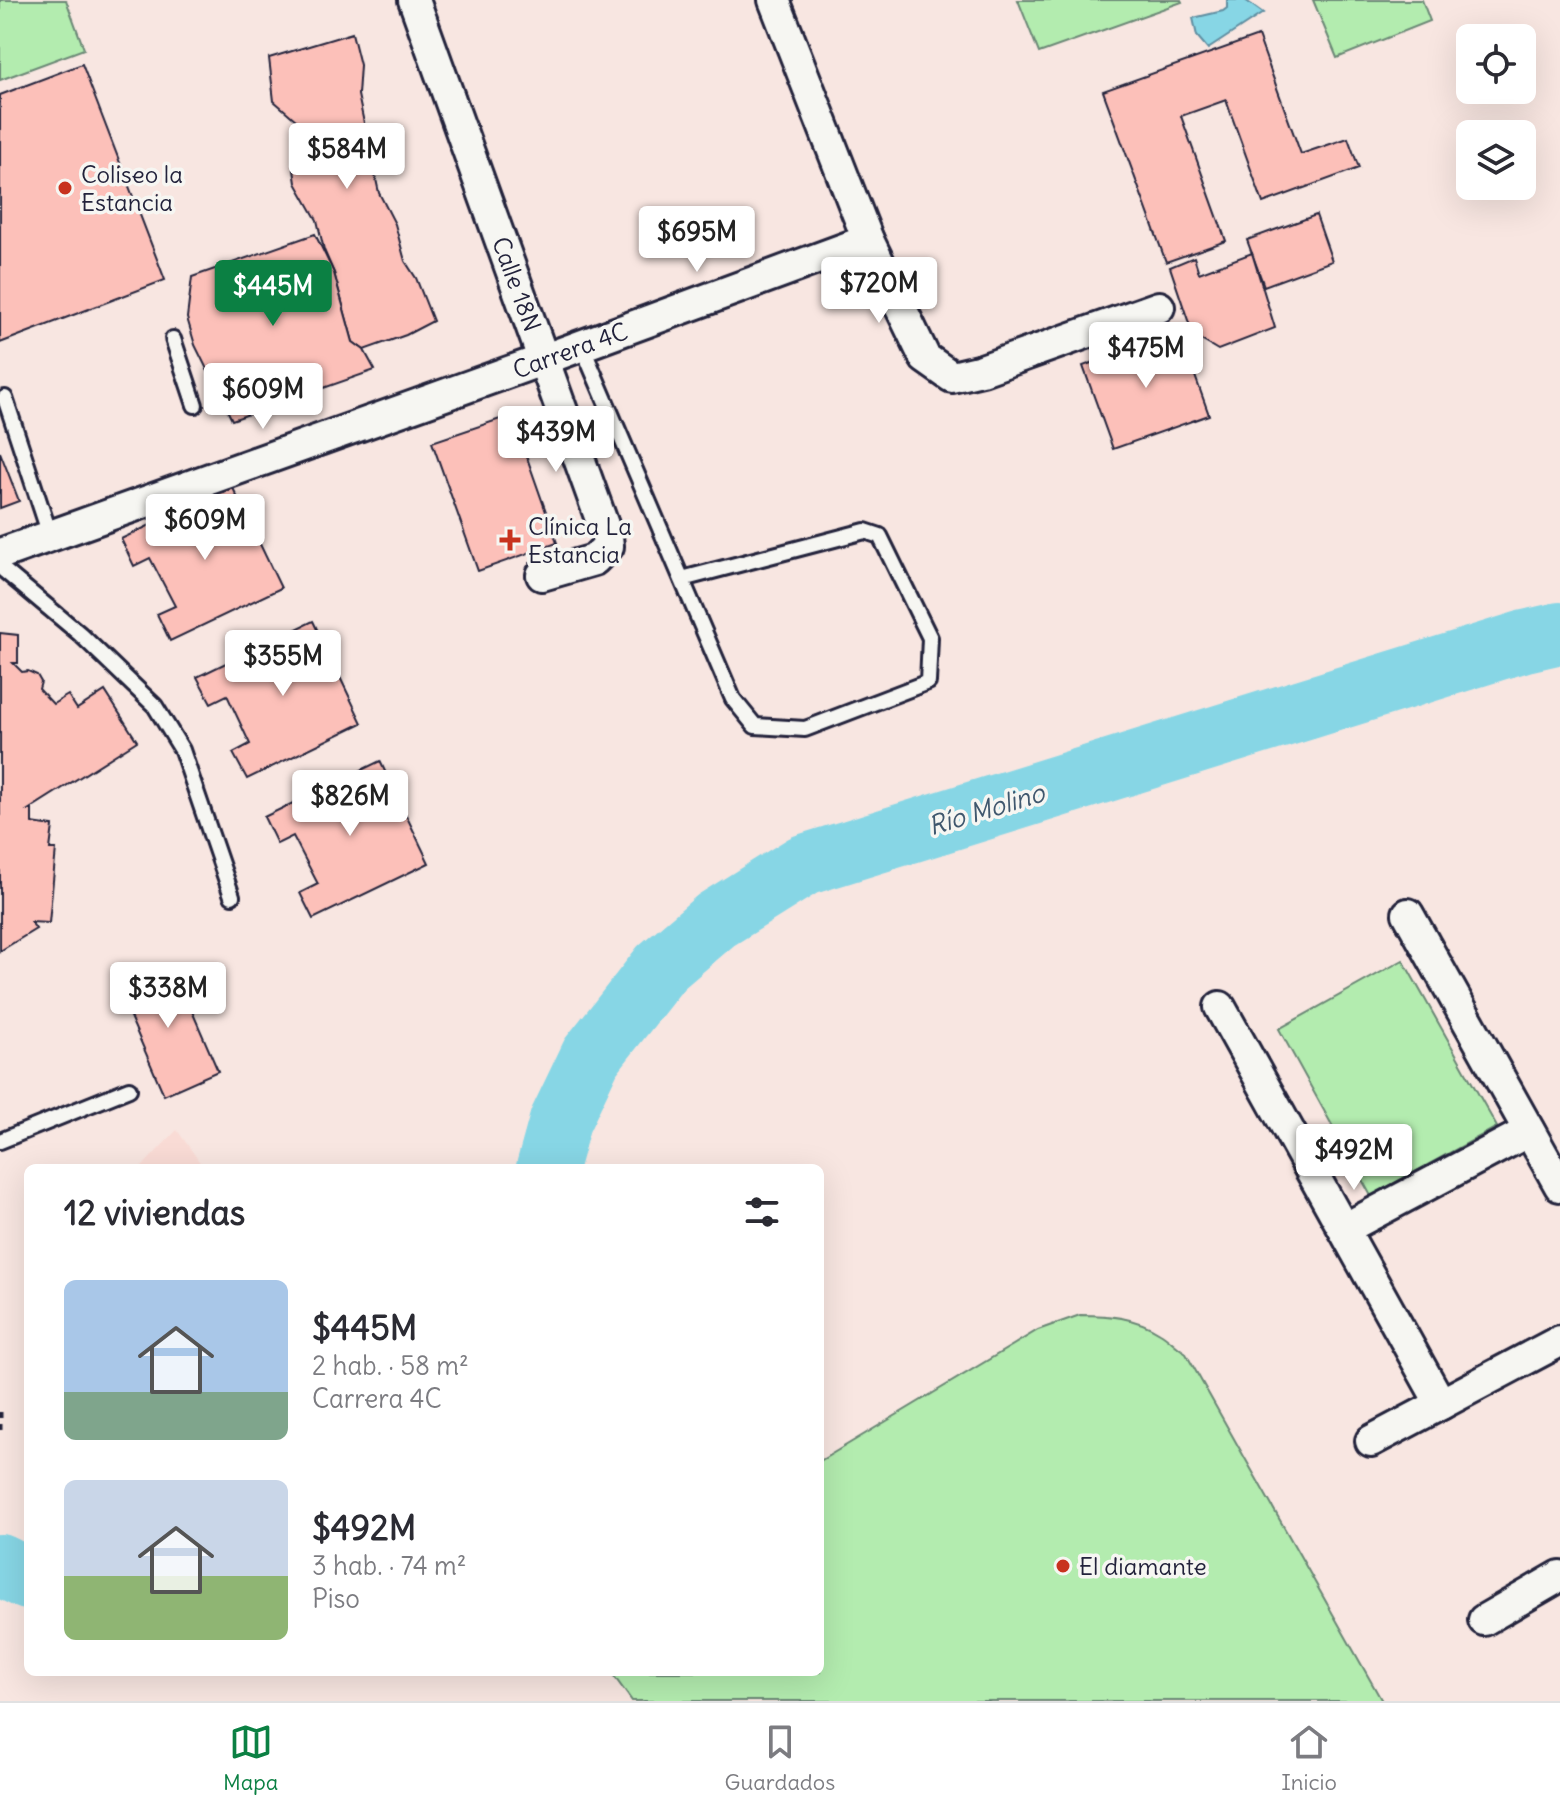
<!DOCTYPE html>
<html lang="es">
<head>
<meta charset="utf-8">
<style>
  :root { --surface:#fff; --page:#f2f2f3; --text:#2b2b33; --muted:#7c7c81; --line:#e1e1e2; --accent:#0b8043 }
  body { margin:0; font-family:Delius,sans-serif; background:var(--page); color:var(--text); height:100vh; display:flex; flex-direction:column; font-size:30px; white-space:nowrap }
  * { box-sizing:border-box; margin:0 }
  p { font-size:26px; color:var(--muted) }
  .icon { flex:none; width:44px; height:44px; fill:none; stroke:currentColor; stroke-width:2; stroke-linecap:round; stroke-linejoin:round }
  .map { position:relative; flex:1; overflow:hidden }
  .drawer { position:absolute; left:24px; top:1164px; width:800px; height:512px; display:flex; flex-direction:column; background:var(--surface); border-radius:12px; box-shadow:0 8px 32px #0002 }
  .drawer>* { flex:none }
  .buttons { position:absolute; left:1456px; top:24px; display:grid; gap:16px }
  .buttons a { display:grid; place-items:center; width:80px; height:80px; border-radius:12px; background:var(--surface); box-shadow:0 8px 32px #0002; font-size:40px }
  .price { position:absolute; translate:-50% -68px; padding:0 18px; border-radius:8px; background:#fff; color:#222; font-size:26px; line-height:52px; filter:drop-shadow(0 2px 4px #0008) }
  .price::after { content:''; position:absolute; left:50%; top:48px; width:24px; height:18px; margin-left:-12px; background:inherit; clip-path:polygon(0 0,100% 0,50% 100%) }
  .price.on { background:var(--accent); color:#fff }
  ul { padding:0; list-style:none }
  li { display:flex; align-items:center; gap:24px; height:200px; padding:0 40px }
  li span { display:grid; place-items:center; flex:none; width:224px; height:160px; border-radius:12px; color:#555 }
  li>.icon { margin-inline-start:auto }
  span .icon { width:96px; height:96px; fill:#fffc; stroke-width:1 }
  li b { font-size:34px }
  h2 { display:flex; justify-content:space-between; align-items:center; height:96px; padding:0 40px; font-size:34px }
  .dock { display:flex; justify-content:space-around; align-items:center; height:112px; border-top:2px solid var(--line); background:var(--surface); font-size:22px; color:var(--muted) }
  .dock a { display:grid; justify-items:center; gap:4px }
  .dock .on { color:var(--accent) }
  .map>svg:first-child { display:block }
  .built { fill:#f9dbd5 }
  .green { fill:#b3ecaf; stroke:#6a8775; stroke-width:2 }
  .water { fill:#87d6e5; stroke:#5f8ea1; stroke-width:2 }
  .lines { fill:none; stroke-linecap:round; stroke-linejoin:round }
  .river { stroke:#87d6e5; stroke-width:62 }
  .building { fill:#fcc0b9; stroke:#22223b; stroke-width:2 }
  .lane-casing { stroke:#22223b; stroke-width:20 }
  .street-casing { stroke:#22223b; stroke-width:36 }
  .path { stroke:#22223b; stroke-width:5; stroke-dasharray:6 6; stroke-linecap:butt }
  .lane { stroke:#f6f6f2; stroke-width:14 }
  .street { stroke:#f6f6f2; stroke-width:30 }
  .poi-dot { fill:#c8321e; stroke:#f6f6f2; stroke-width:3 }
  .labels { text-anchor:middle; dominant-baseline:central; stroke-width:7; stroke-linejoin:round; paint-order:stroke }
  .poi-label { font-size:24px; fill:#22223b; stroke:#f6f6f2; text-anchor:start }
  .street-label { font-size:24px; fill:#22223b; stroke:#f6f6f2 }
  .water-label { font-size:26px; font-style:italic; fill:#40586e; stroke:#f6f6f2 }
</style>
</head>
<body>
<div class="map">
<svg width="1560" height="1701" viewBox="0 0 1560 1701">
  <rect width="100%" height="100%" fill="#f8e6e1"/>
  <filter id="ink" filterUnits="userSpaceOnUse"><feTurbulence type="fractalNoise" baseFrequency=".0125" numOctaves="2"/><feDisplacementMap in="SourceGraphic" scale="16" xChannelSelector="R" yChannelSelector="G"/><feConvolveMatrix kernelMatrix="1 2 1 2 8 2 1 2 1" color-interpolation-filters="sRGB"/></filter>
  <g filter="url(#ink)">
    <polygon class="built" points="177,1130 204,1168 141,1168 154,1154"/>
    <g class="green">
      <polygon points="0,0 66,0 84,49 0,80"/>
      <polygon points="1018,0 1181,0 1182,2 1039,53"/>
      <polygon points="1313,0 1422,0 1430,21 1337,58"/>
      <polygon points="1403,960 1497,1127 1371,1196 1279,1029"/>
      <path d="M1080 1315C1109 1315 1135 1317 1160 1333 1169 1338 1176 1347 1185 1352L1382 1701H632L611 1672H820V1461L1038 1330Z"/>
    </g>
    <polygon class="water" points="1227,0 1245,0 1263,13 1208,49 1197,36 1193,18 1223,11 1227,8"/>
    <g class="lines">
      <g class="river">
        <polyline points="547,1168 560,1121 591,1056 661,967 716,920 804,865 1525,641 1560,633"/>
        <polyline points="0,1565 28,1579"/>
      </g>
    </g>
    <g class="building">
      <polygon points="352,33 360,65 358,95 379,193 395,224 405,261 416,278 433,321 406,335 364,350 353,342 334,273 324,250 317,220 296,183 293,163 304,127 274,101 269,58"/>
      <polygon points="1258,36 1301,154 1348,138 1359,168 1263,203 1226,100 1181,116 1226,241 1166,262 1103,91"/>
      <polygon points="82,64 165,280 0,343 0,95"/>
      <polygon points="1316,215 1332,261 1264,286 1247,240"/>
      <polygon points="315,234 334,273 353,342 364,350 375,370 232,420 195,345 187,318 192,277"/>
      <polygon points="1252,253 1275,328 1218,350 1193,335 1170,267 1194,257 1199,273"/>
      <polygon points="1179,331 1209,415 1113,449 1083,366"/>
      <polygon points="512,415 557,543 478,571 432,442"/>
      <polygon points="0,452 19,501 0,508"/>
      <polygon points="232,486 281,588 170,641 157,614 175,606 150,558 134,566 121,539"/>
      <polygon points="313,621 362,723 247,779 233,753 250,744 227,695 211,703 197,677"/>
      <polygon points="0,633 18,635 18,663 13,663 22,672 28,671 37,675 41,682 39,689 53,704 68,695 77,709 105,691 137,741 28,810 32,810 32,823 53,826 50,849 56,849 49,923 31,922 36,929 0,951"/>
      <polygon points="380,761 429,863 313,919 300,893 318,884 293,836 277,844 264,817"/>
      <polygon points="172,965 218,1071 164,1095 118,989"/>
    </g>
    <g class="lines">
      <defs>
        <g id="lane">
          <polyline points="173,339 195,405"/>
          <polyline points="582,346 733,699 755,726 805,729 928,682 930,638 880,536 865,531 682,579"/>
          <polyline points="5,398 50,535"/>
          <polyline points="0,567 80,634 155,706 182,750 232,896"/>
          <polyline points="0,1141 129,1089"/>
        </g>
        <g id="street">
          <polyline points="414,0 607,536 608,546 594,560 542,575"/>
          <polyline points="774,0 868,240 925,358 952,377 982,370 1159,307"/>
          <polyline points="0,554 545,359 868,240"/>
          <polyline points="1408,914 1560,1186"/>
          <polyline points="1220,1007 1441,1404"/>
          <polyline points="1344,1229 1529,1131"/>
          <polyline points="1371,1441 1560,1341"/>
          <polyline points="1484,1620 1560,1576"/>
        </g>
      </defs>
      <use href="#lane" class="lane-casing"/>
      <use href="#street" class="street-casing"/>
      <polyline class="path" points="0,1412 0,1434"/>
      <use href="#lane" class="lane"/>
      <use href="#street" class="street"/>
    </g>
  </g>
  <g class="poi-dot">
    <circle cx="65" cy="188" r="8"/>
    <path d="M506 528h8v8h8v8h-8v8h-8v-8h-8v-8h8z"/>
    <circle cx="1063" cy="1566" r="8"/>
  </g>
  <g class="labels">
    <g class="poi-label">
      <text x="81" y="174">Coliseo la<tspan x="81" dy="28">Estancia</tspan></text>
      <text x="528" y="526">Clínica La<tspan x="528" dy="28">Estancia</tspan></text>
      <text x="1079" y="1566">El diamante</text>
    </g>
    <g class="street-label">
      <text transform="translate(517 284) rotate(70)">Calle 18N</text>
      <text transform="translate(570 350) rotate(-20)">Carrera 4C</text>
    </g>
    <g class="water-label">
      <text transform="translate(986 809) rotate(-17)">Río Molino</text>
    </g>
  </g>
</svg>
<div class="buttons">
<a><svg class="icon" aria-label="locate" viewBox="0 0 24 24"><circle cx="12" cy="12" r="6"/><path d="M12 2v4M12 18v4M2 12h4M18 12h4"/></svg></a>
<a><svg class="icon" aria-label="layers" viewBox="0 0 24 24"><path d="M12 4l9 5-9 5-9-5zM3 14l9 5 9-5"/></svg></a>
</div>
<b class="price" style="left:347px;top:191px">$584M</b>
<b class="price" style="left:697px;top:274px">$695M</b>
<b class="price" style="left:879px;top:325px">$720M</b>
<b class="price on" style="left:273px;top:328px">$445M</b>
<b class="price" style="left:1146px;top:390px">$475M</b>
<b class="price" style="left:263px;top:431px">$609M</b>
<b class="price" style="left:556px;top:474px">$439M</b>
<b class="price" style="left:205px;top:562px">$609M</b>
<b class="price" style="left:283px;top:698px">$355M</b>
<b class="price" style="left:350px;top:838px">$826M</b>
<b class="price" style="left:168px;top:1030px">$338M</b>
<b class="price" style="left:1354px;top:1192px">$492M</b>
<section class="drawer">
<h2>12 viviendas<svg class="icon" aria-label="filters" viewBox="0 0 24 24"><path d="M4 7h16M4 17h16"/><circle cx="9" cy="7" r="2"/><circle cx="15" cy="17" r="2"/></svg></h2>
<ul>
<li><span style="background:linear-gradient(#a9c7e8 70%,#7fa58c 0)"><svg class="icon" aria-label="home" viewBox="0 0 24 24"><path d="M3 11l9-7 9 7M6 9v11h12V9"/></svg></span><div><b>$445M</b><p>2 hab. · 58 m²</p><p>Carrera 4C</p></div></li>
<li><span style="background:linear-gradient(#c9d6e8 60%,#8fb573 0)"><svg class="icon" aria-label="home" viewBox="0 0 24 24"><path d="M3 11l9-7 9 7M6 9v11h12V9"/></svg></span><div><b>$492M</b><p>3 hab. · 74 m²</p><p>Piso</p></div></li>
</ul>
</section>
</div>
<nav class="dock">
<a class="on"><svg class="icon" aria-label="map" viewBox="0 0 24 24"><path d="M3 6l6-2 6 2 6-2v14l-6 2-6-2-6 2zM9 4v14M15 6v14"/></svg>Mapa</a>
<a><svg class="icon" aria-label="saved" viewBox="0 0 24 24"><path d="M7 4h10v16l-5-4-5 4z"/></svg>Guardados</a>
<a><svg class="icon" aria-label="home" viewBox="0 0 24 24"><path d="M3 11l9-7 9 7M6 9v11h12V9"/></svg>Inicio</a>
</nav>
</body>
</html>
